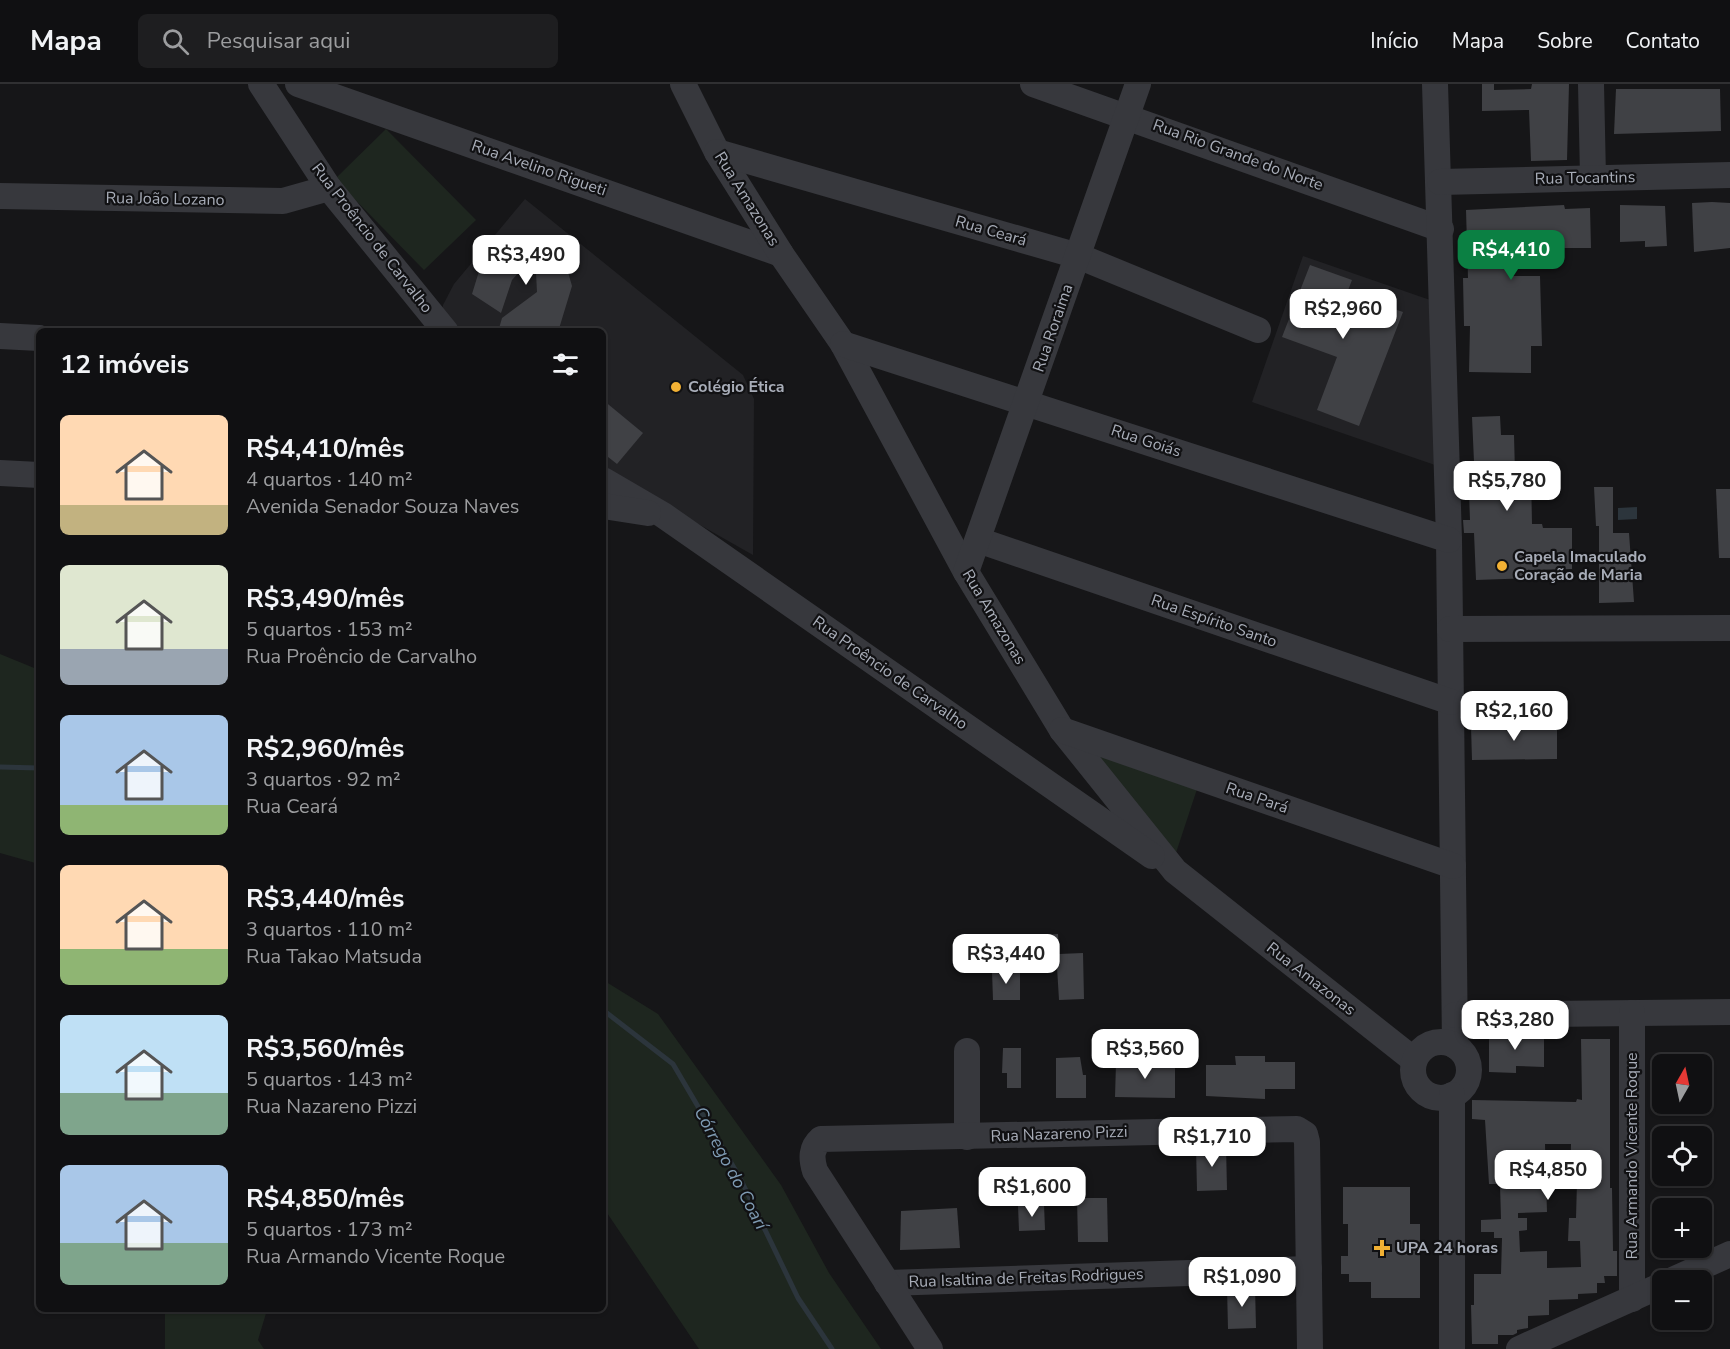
<!DOCTYPE html>
<html lang="pt">
<head>
<meta charset="utf-8">
<style>
  :root { --surface:#101012; --page:#1e1e20; --text:#f1f3f6; --muted:#9c9d9f; --line:#303032; --accent:#0b8043 }
  body { margin:0; font-family:"Nunito Sans",sans-serif; background:var(--page); color:var(--text); height:100vh; display:flex; flex-direction:column; font-size:22px; white-space:nowrap }
  * { box-sizing:border-box; margin:0 }
  p { font-size:20px; color:var(--muted) }
  .icon { flex:none; width:33px; height:33px; fill:none; stroke:currentColor; stroke-width:2; stroke-linecap:round; stroke-linejoin:round }
  .map { position:relative; flex:1; overflow:hidden }
  .sheet { position:absolute; left:36px; top:244px; width:570px; height:984px; display:flex; flex-direction:column; background:var(--surface); border-radius:9px; box-shadow:0 2px 4px #0004,0 0 0 2px var(--line) }
  .sheet>* { flex:none }
  .needle { width:39px; rotate:9deg }
  .tools { position:absolute; left:1652px; top:970px; display:grid; gap:12px }
  .tools a { display:grid; place-items:center; width:60px; height:60px; border-radius:9px; background:var(--surface); box-shadow:0 2px 4px #0004,0 0 0 2px var(--line); font-size:30px }
  .price { position:absolute; translate:-50% -51px; padding:0 14px; border-radius:12px; background:#fff; color:#222; font-size:20px; line-height:39px; filter:drop-shadow(0 2px 3px #0008) }
  .price::after { content:''; position:absolute; left:50%; top:36px; width:18px; height:14px; margin-left:-9px; background:inherit; clip-path:polygon(0 0,100% 0,50% 100%) }
  .price.active { background:var(--accent); color:#fff }
  ul { padding:0; list-style:none }
  li { display:flex; align-items:center; gap:18px; height:150px; padding:0 24px }
  li span { display:grid; place-items:center; flex:none; width:168px; height:120px; border-radius:9px; color:#555 }
  li>.icon { margin-inline-start:auto }
  span .icon { width:72px; height:72px; fill:#fffc; stroke-width:1 }
  li b { font-size:26px }
  h2 { display:flex; justify-content:space-between; align-items:center; height:72px; padding:0 24px; font-size:26px }
  header { display:flex; align-items:center; gap:36px; box-sizing:border-box; height:84px; padding:0 30px; background:var(--surface); border-bottom:2px solid var(--line) }
  header strong { font-size:28px }
  nav { display:flex; gap:33px; margin-inline-start:auto; font-size:21px }
  .search { width:420px; height:54px; background:var(--page); display:flex; align-items:center; gap:15px; box-sizing:border-box; padding:0 21px; border-radius:9px; color:var(--muted); font-size:22px }
  .map>svg:first-child { display:block }
  .built { fill:#222225 }
  .green { fill:#1e261f }
  .water { fill:#2c353c }
  .lines { fill:none; stroke-linecap:round; stroke-linejoin:round }
  .stream { stroke:#2c353c; stroke-width:5 }
  .building { fill:#404145; fill-rule:evenodd }
  .minor { stroke:#37383d; stroke-width:26 }
  .poi-dot { fill:#f2b134; stroke:#111113; stroke-width:2 }
  .labels { text-anchor:middle; dominant-baseline:central; stroke-width:4.5; stroke-linejoin:round; paint-order:stroke }
  .street-label { font-size:16px; fill:#a8adb8; stroke:#111113 }
  .poi-label { font-size:16px; font-weight:bold; fill:#a8adb8; stroke:#111113; text-anchor:start }
  .water-label { font-size:18px; font-style:italic; fill:#7f9bb3; stroke:#111113 }
</style>
</head>
<body>
<header>
<strong>Mapa</strong>
<div class="search"><svg class="icon" aria-label="search" viewBox="0 0 24 24"><circle cx="10" cy="10" r="6"/><path d="M15 15l6 6"/></svg>Pesquisar aqui</div>
<nav><a>Início</a><a>Mapa</a><a>Sobre</a><a>Contato</a></nav>
</header>
<div class="map">
<svg width="1730" height="1265" viewBox="0 0 1730 1265">
  <rect width="100%" height="100%" fill="#161618"/>
  <g class="built">
    <polygon points="525,115 743,291 754,315 753,471 663,420 603,390 603,248 456,247 442,231 443,221 454,200"/>
    <polygon points="1303,172 1433,217 1435,381 1252,318"/>
  </g>
  <g class="green">
    <polygon points="386,45 476,136 424,186 335,95"/>
    <polygon points="0,570 39,586 39,780 0,769"/>
    <polygon points="1084,660 1199,699 1173,778"/>
    <polygon points="603,896 658,930 781,1101 829,1189 881,1265 699,1265 603,1123"/>
    <polygon points="165,1226 267,1226 258,1256 264,1265 165,1265"/>
  </g>
  <polygon class="water" points="1637,423 1637,435 1618,436 1618,424"/>
  <g class="lines">
    <g class="stream">
      <polyline points="0,683 39,684"/>
      <polyline points="603,926 673,980 740,1094 798,1214 832,1265"/>
    </g>
  </g>
  <g class="building">
    <polygon points="1482,0 1494,0 1494,6 1531,5 1532,0 1569,0 1567,76 1531,77 1529,26 1482,27"/>
    <polygon points="1616,5 1720,5 1721,47 1614,50"/>
    <polygon points="1712,118 1730,119 1730,164 1694,168 1692,119"/>
    <polygon points="1564,121 1565,125 1590,124 1591,164 1544,164 1544,157 1509,158 1510,192 1540,192 1542,262 1531,262 1531,289 1469,288 1470,242 1464,242 1463,194 1468,194 1466,126"/>
    <polygon points="1620,121 1665,122 1667,162 1645,163 1645,157 1620,158"/>
    <polygon points="534,153 545,158 544,160 564,174 572,202 558,248 498,248 502,234 537,208 535,170 512,196 501,229 472,210 484,171 510,156 534,157"/>
    <polygon points="1310,181 1352,196 1347,209 1403,228 1359,342 1317,326 1337,273 1282,253"/>
    <polygon points="603,316 643,349 617,380 603,369"/>
    <polygon points="1500,332 1501,351 1514,351 1515,389 1531,389 1532,440 1542,440 1543,444 1572,444 1572,485 1530,486 1530,494 1476,496 1474,449 1464,449 1463,436 1470,436 1469,409 1463,409 1462,378 1474,378 1472,333"/>
    <polygon points="1594,403 1613,403 1613,449 1629,449 1634,518 1599,519 1599,442 1596,442"/>
    <polygon points="1716,405 1730,405 1730,474 1719,474"/>
    <polygon points="1557,641 1557,675 1472,676 1471,642"/>
    <polygon points="1058,850 1059,870 1083,869 1084,915 1059,916 1057,883 1046,883 1045,851"/>
    <polygon points="992,887 1020,887 1020,916 993,916"/>
    <polygon points="1489,946 1544,950 1544,983 1516,982 1516,989 1489,988"/>
    <path d="M1581 955H1610V1104H1612L1613 1167H1617V1192H1604L1605 1199H1597V1209L1578 1210V1215L1549 1216V1231L1528 1232V1244L1517 1246V1249L1513 1251H1498V1260H1472L1471 1221H1474V1190H1501L1502 1154H1494V1148H1481V1136L1501 1135 1500 1100H1489L1485 1036 1472 1035V1016L1576 1018 1577 1015 1582 1016ZM1545 1060H1571L1570 1098H1577L1576 1134H1569L1568 1157H1580L1581 1183 1547 1184V1167L1520 1168 1519 1147 1527 1146V1134H1518V1129L1547 1128Z"/>
    <polygon points="1003,964 1021,964 1021,1004 1007,1004 1007,989 1002,989"/>
    <polygon points="1131,972 1145,973 1145,981 1175,980 1175,1014 1115,1013 1116,979 1131,979"/>
    <polygon points="1235,972 1265,972 1265,978 1295,978 1295,1005 1265,1005 1265,1015 1206,1012 1206,981 1236,981"/>
    <polygon points="1080,973 1083,991 1086,991 1086,1014 1056,1014 1056,974"/>
    <polygon points="1226,1061 1227,1106 1197,1107 1196,1062"/>
    <polygon points="1343,1103 1410,1103 1410,1140 1420,1140 1420,1214 1371,1214 1371,1198 1349,1198 1349,1190 1341,1190 1341,1172 1348,1172 1348,1140 1343,1140"/>
    <polygon points="1077,1114 1107,1114 1108,1158 1078,1158"/>
    <polygon points="1044,1120 1045,1146 1019,1147 1018,1121"/>
    <polygon points="957,1124 960,1164 900,1166 901,1127"/>
    <polygon points="1255,1202 1256,1244 1228,1245 1227,1203"/>
  </g>
  <g class="lines">
    <g class="minor">
      <polyline points="261,0 329,104 446,248"/>
      <polyline points="298,0 781,170"/>
      <polyline points="683,0 717,68 781,170 843,260 966,488 1062,646 1175,787 1414,976"/>
      <polyline points="1033,0 1441,145"/>
      <polyline points="1435,0 1449,456 1455,962"/>
      <polyline points="1591,0 1593,93"/>
      <polyline points="717,68 1078,172 1258,246"/>
      <polyline points="1440,98 1730,91"/>
      <polyline points="0,112 283,117 329,104"/>
      <polyline points="0,252 39,254"/>
      <polyline points="843,260 1449,456"/>
      <polyline points="0,389 39,391"/>
      <polyline points="603,396 663,431 1152,772"/>
      <polyline points="603,422 648,429"/>
      <polyline points="978,456 1451,618"/>
      <polyline points="966,488 1138,0"/>
      <polyline points="1450,545 1730,544"/>
      <polyline points="1062,646 1453,782"/>
      <polyline points="1455,931 1730,928"/>
      <circle cx="1441" cy="986" r="28"/>
      <polyline points="967,1053 967,967"/>
      <polyline points="1670,1197 1730,1170"/>
      <polyline points="887,1199 1309,1185"/>
      <polyline points="1632,1215 1632,929"/>
      <path d="M930 1265 815 1087C811 1074 811 1064 821 1055L1297 1045 1305 1050 1307 1058 1310 1265"/>
      <polyline points="1452,1265 1452,1011"/>
      <polyline points="1519,1265 1662,1201"/>
    </g>
  </g>
  <g class="poi-dot">
    <circle cx="676" cy="303" r="6"/>
    <circle cx="1502" cy="482" r="6"/>
    <path d="M1379 1155h6v6h6v6h-6v6h-6v-6h-6v-6h6z"/>
  </g>
  <g class="labels">
    <g class="street-label">
      <text transform="translate(1238 71) rotate(20)">Rua Rio Grande do Norte</text>
      <text transform="translate(539 84) rotate(19)">Rua Avelino Rigueti</text>
      <text transform="translate(1585 94) rotate(-1)">Rua Tocantins</text>
      <text transform="translate(165 115) rotate(1)">Rua João Lozano</text>
      <text transform="translate(747 115) rotate(58)">Rua Amazonas</text>
      <text transform="translate(991 147) rotate(16)">Rua Ceará</text>
      <text transform="translate(372 154) rotate(52)">Rua Proêncio de Carvalho</text>
      <text transform="translate(1053 244) rotate(-71)">Rua Roraima</text>
      <text transform="translate(1146 357) rotate(18)">Rua Goiás</text>
      <text transform="translate(994 533) rotate(59)">Rua Amazonas</text>
      <text transform="translate(1214 537) rotate(19)">Rua Espírito Santo</text>
      <text transform="translate(890 589) rotate(35)">Rua Proêncio de Carvalho</text>
      <text transform="translate(1257 714) rotate(19)">Rua Pará</text>
      <text transform="translate(1311 895) rotate(38)">Rua Amazonas</text>
      <text transform="translate(1059 1050) rotate(-2)">Rua Nazareno Pizzi</text>
      <text transform="translate(1632 1072) rotate(-90)">Rua Armando Vicente Roque</text>
      <text transform="translate(1026 1194) rotate(-2)">Rua Isaltina de Freitas Rodrigues</text>
    </g>
    <g class="poi-label">
      <text x="688" y="303">Colégio Ética</text>
      <text x="1514" y="473">Capela Imaculado<tspan x="1514" dy="18">Coração de Maria</tspan></text>
      <text x="1396" y="1164">UPA 24 horas</text>
    </g>
    <g class="water-label">
      <text transform="translate(731 1084) rotate(62)">Córrego do Coarí</text>
    </g>
  </g>
</svg>
<div class="tools">
<a><svg class="needle" viewBox="-14 -14 28 28"><path d="M0-13l5 13h-10z" fill="#e53935"/><path d="M0 13l5-13h-10z" fill="#9c9d9f"/></svg></a>
<a><svg class="icon" aria-label="locate" viewBox="0 0 24 24"><circle cx="12" cy="12" r="6"/><path d="M12 2v4M12 18v4M2 12h4M18 12h4"/></svg></a>
<a>+</a>
<a>−</a>
</div>
<b class="price active" style="left:1511px;top:197px">R$4,410</b>
<b class="price" style="left:526px;top:202px">R$3,490</b>
<b class="price" style="left:1343px;top:256px">R$2,960</b>
<b class="price" style="left:1507px;top:428px">R$5,780</b>
<b class="price" style="left:1514px;top:658px">R$2,160</b>
<b class="price" style="left:1006px;top:901px">R$3,440</b>
<b class="price" style="left:1515px;top:967px">R$3,280</b>
<b class="price" style="left:1145px;top:996px">R$3,560</b>
<b class="price" style="left:1212px;top:1084px">R$1,710</b>
<b class="price" style="left:1548px;top:1117px">R$4,850</b>
<b class="price" style="left:1032px;top:1134px">R$1,600</b>
<b class="price" style="left:1242px;top:1224px">R$1,090</b>
<section class="sheet">
<h2>12 imóveis<svg class="icon" aria-label="filters" viewBox="0 0 24 24"><path d="M4 7h16M4 17h16"/><circle cx="9" cy="7" r="2"/><circle cx="15" cy="17" r="2"/></svg></h2>
<ul>
<li><span style="background:linear-gradient(#ffd9b3 75%,#c2b280 0)"><svg class="icon" aria-label="home" viewBox="0 0 24 24"><path d="M3 11l9-7 9 7M6 9v11h12V9"/></svg></span><div><b>R$4,410/mês</b><p>4 quartos · 140 m²</p><p>Avenida Senador Souza Naves</p></div></li>
<li><span style="background:linear-gradient(#dfe7d0 70%,#9aa5b1 0)"><svg class="icon" aria-label="home" viewBox="0 0 24 24"><path d="M3 11l9-7 9 7M6 9v11h12V9"/></svg></span><div><b>R$3,490/mês</b><p>5 quartos · 153 m²</p><p>Rua Proêncio de Carvalho</p></div></li>
<li><span style="background:linear-gradient(#a9c7e8 75%,#8fb573 0)"><svg class="icon" aria-label="home" viewBox="0 0 24 24"><path d="M3 11l9-7 9 7M6 9v11h12V9"/></svg></span><div><b>R$2,960/mês</b><p>3 quartos · 92 m²</p><p>Rua Ceará</p></div></li>
<li><span style="background:linear-gradient(#ffd9b3 70%,#8fb573 0)"><svg class="icon" aria-label="home" viewBox="0 0 24 24"><path d="M3 11l9-7 9 7M6 9v11h12V9"/></svg></span><div><b>R$3,440/mês</b><p>3 quartos · 110 m²</p><p>Rua Takao Matsuda</p></div></li>
<li><span style="background:linear-gradient(#bfe0f5 65%,#7fa58c 0)"><svg class="icon" aria-label="home" viewBox="0 0 24 24"><path d="M3 11l9-7 9 7M6 9v11h12V9"/></svg></span><div><b>R$3,560/mês</b><p>5 quartos · 143 m²</p><p>Rua Nazareno Pizzi</p></div></li>
<li><span style="background:linear-gradient(#a9c7e8 65%,#7fa58c 0)"><svg class="icon" aria-label="home" viewBox="0 0 24 24"><path d="M3 11l9-7 9 7M6 9v11h12V9"/></svg></span><div><b>R$4,850/mês</b><p>5 quartos · 173 m²</p><p>Rua Armando Vicente Roque</p></div></li>
</ul>
</section>
</div>
</body>
</html>
